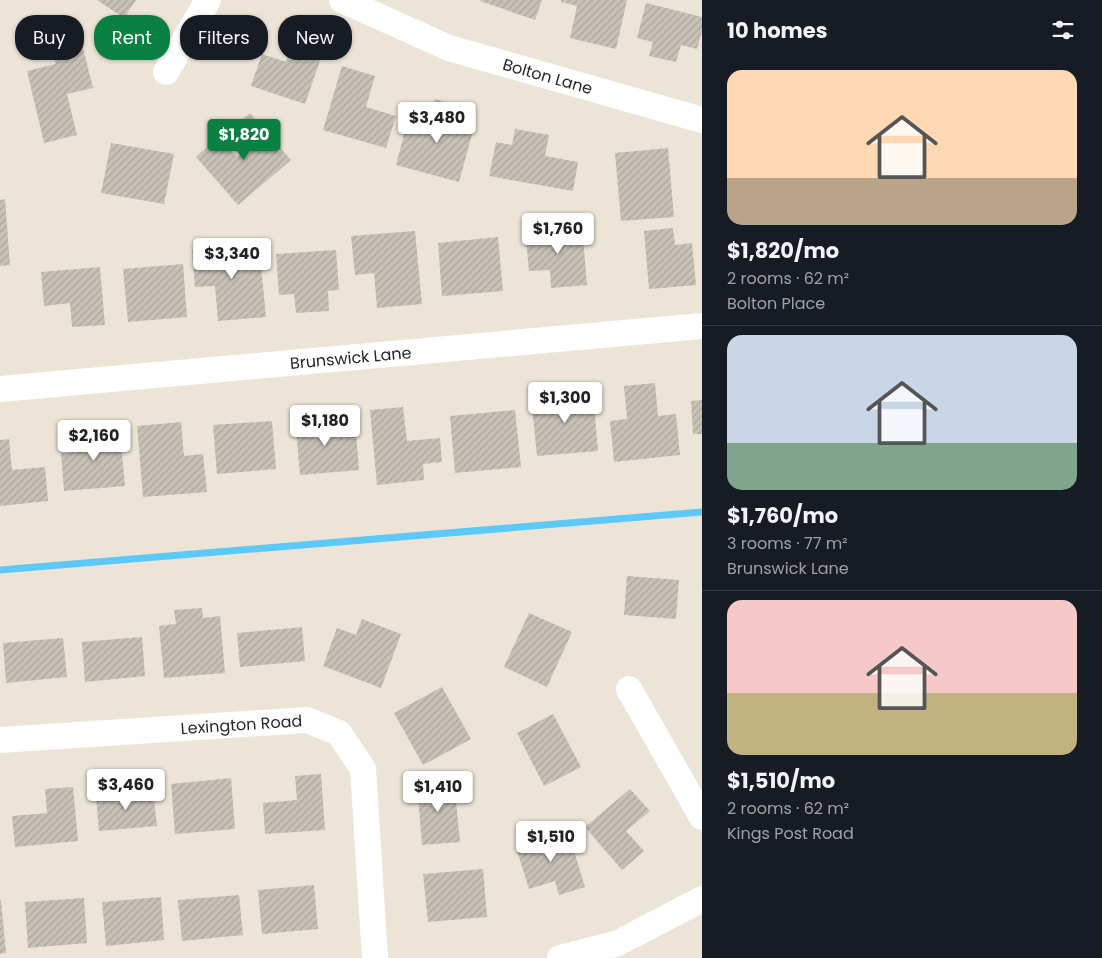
<!DOCTYPE html>
<html lang="en">
<head>
<meta charset="utf-8">
<style>
  :root { --surface:#171b24; --page:#20242c; --text:#f1f3f6; --muted:#9ea1a6; --line:#363941; --accent:#0b8043 }
  body { margin:0; font-family:Poppins,sans-serif; background:var(--page); color:var(--text); height:100vh; display:flex; flex-direction:column; font-size:19px; white-space:nowrap }
  * { box-sizing:border-box; margin:0 }
  p { font-size:16px; color:var(--muted) }
  .icon { flex:none; width:28px; height:28px; fill:none; stroke:currentColor; stroke-width:2; stroke-linecap:round; stroke-linejoin:round }
  .map { position:relative; flex:1; overflow:hidden }
  .sheet { display:flex; flex-direction:column; background:var(--surface); width:400px }
  .sheet>* { flex:none }
  .hud { position:absolute; left:15px; top:15px; width:475px; height:45px; display:flex; gap:10px }
  .price { position:absolute; translate:-50% -42px; padding:0 11px; border-radius:5px; background:#fff; color:#222; font-size:16px; line-height:32px; filter:drop-shadow(0 1px 2px #0008) }
  .price::after { content:''; position:absolute; left:50%; top:30px; width:15px; height:11px; margin-left:-8px; background:inherit; clip-path:polygon(0 0,100% 0,50% 100%) }
  .price.current { background:var(--accent); color:#fff }
  ul { padding:0; list-style:none }
  li { display:grid; align-content:center; gap:10px; height:265px; padding:0 25px }
  li+li { border-top:1px solid var(--line) }
  li span { display:grid; place-items:center; height:155px; border-radius:15px; color:#555 }
  li>.icon { margin-inline-start:auto }
  span .icon { width:90px; height:90px; fill:#fffc; stroke-width:1 }
  li b { font-size:21px }
  h2 { display:flex; justify-content:space-between; align-items:center; height:60px; padding:0 25px; font-size:21px }
  .chip { padding:0 18px; border-radius:20px; background:var(--surface); box-shadow:0 1px 4px #0004; font-size:18px; line-height:45px }
  .chip.current { background:var(--accent); color:#fff }
  main { display:flex; flex:1; min-height:0 }
  .map>svg:first-child { display:block }
  .lines { fill:none; stroke-linecap:round; stroke-linejoin:round }
  .stream { stroke:#5dc9fa; stroke-width:7 }
  .building { fill:url(#building-hatch) }
  .street { stroke:#fff; stroke-width:26 }
  .labels { text-anchor:middle; dominant-baseline:central; stroke-width:5; stroke-linejoin:round; paint-order:stroke }
  .street-label { font-size:16px; fill:#272727; stroke:#fff }
</style>
</head>
<body>
<main>
<div class="map">
<svg width="702" height="958" viewBox="0 0 702 958">
  <defs>
    <pattern id="building-hatch" width="6" height="6" patternUnits="userSpaceOnUse" patternTransform="scale(1.25)"><rect width="6" height="6" fill="#c7c1b7"/><path d="M-1 1l2-2M0 6l6-6M5 7l2-2" fill="none" stroke="#aba69d"/></pattern>
  </defs>
  <rect width="100%" height="100%" fill="#ece4d7"/>
  <g class="lines">
    <polyline class="stream" points="0,570 702,512"/>
  </g>
  <g class="building">
    <polygon points="97,0 136,0 124,18"/>
    <polygon points="481,0 542,0 535,20 480,1"/>
    <polygon points="561,0 627,0 616,49 570,38 577,6 561,2"/>
    <polygon points="646,3 702,17 702,31 697,49 681,45 676,62 649,56 653,42 637,38"/>
    <polygon points="293,42 323,52 305,104 251,86 262,54 286,62"/>
    <polygon points="82,44 93,88 67,94 77,135 44,143 27,71 56,64 52,52"/>
    <polygon points="342,66 375,76 366,107 396,116 386,148 323,130"/>
    <polygon points="435,99 462,107 456,127 473,131 459,182 396,165 407,123 426,128"/>
    <polygon points="250,113 291,160 238,205 196,157 219,136 237,157 254,143 237,124"/>
    <polygon points="515,129 549,135 545,156 578,162 573,191 489,176 496,142 512,145"/>
    <polygon points="111,143 174,154 164,204 101,193"/>
    <polygon points="668,148 674,217 621,221 615,153"/>
    <polygon points="5,199 10,265 0,266 0,200"/>
    <polygon points="582,225 587,285 551,288 550,270 529,271 525,230"/>
    <polygon points="673,228 675,245 692,243 696,285 649,289 644,231"/>
    <polygon points="415,231 422,304 377,308 374,273 355,275 351,236"/>
    <polygon points="498,237 503,291 442,296 438,243"/>
    <polygon points="259,245 266,317 218,321 215,286 195,287 192,250"/>
    <polygon points="336,250 339,290 328,291 329,311 296,313 294,294 279,295 276,254"/>
    <polygon points="183,264 187,317 128,322 123,269"/>
    <polygon points="100,267 105,325 72,327 70,303 44,306 41,272"/>
    <polygon points="655,383 658,416 676,414 680,455 614,462 610,421 627,419 624,386"/>
    <polygon points="593,393 598,451 537,456 531,398"/>
    <polygon points="702,400 702,434 693,434 691,401"/>
    <polygon points="403,407 407,441 440,438 442,462 423,464 424,480 377,485 370,410"/>
    <polygon points="515,410 521,467 455,473 450,416"/>
    <polygon points="333,415 335,435 356,433 359,470 300,475 295,418"/>
    <polygon points="272,421 276,469 217,474 213,425"/>
    <polygon points="181,422 184,456 203,454 207,492 143,497 137,426"/>
    <polygon points="120,430 125,486 64,491 61,454 76,452 75,434"/>
    <polygon points="9,439 12,470 45,467 48,501 0,506 0,440"/>
    <polygon points="627,576 679,580 676,619 624,615"/>
    <polygon points="202,608 203,618 220,616 225,673 164,678 159,626 176,624 174,610"/>
    <polygon points="529,613 572,632 547,687 504,667"/>
    <polygon points="362,619 401,634 381,688 323,666 337,628 356,635"/>
    <polygon points="302,627 305,661 240,667 237,633"/>
    <polygon points="142,637 145,676 85,682 82,642"/>
    <polygon points="63,638 67,677 6,683 3,643"/>
    <polygon points="442,687 471,739 423,765 394,713"/>
    <polygon points="553,714 581,767 544,786 517,733"/>
    <polygon points="321,774 325,830 265,834 263,803 297,800 295,776"/>
    <polygon points="231,778 235,829 175,834 171,784"/>
    <polygon points="454,781 460,842 422,845 417,784"/>
    <polygon points="73,787 78,841 15,847 12,816 47,813 45,789"/>
    <polygon points="630,789 650,811 626,831 644,851 622,870 585,827"/>
    <polygon points="153,791 157,826 99,831 96,796"/>
    <polygon points="568,831 585,887 559,895 555,881 529,889 516,847"/>
    <polygon points="483,869 487,917 428,922 423,874"/>
    <polygon points="314,885 318,929 262,934 258,890"/>
    <polygon points="239,895 243,935 182,941 178,900"/>
    <polygon points="161,897 164,940 106,946 102,902"/>
    <polygon points="84,898 87,943 28,948 25,902"/>
    <polygon points="0,900 1,900 6,953 0,954"/>
  </g>
  <g class="lines">
    <g class="street">
      <path id="s1" d="M342 0 449 48 702 120"/>
      <polyline points="166,72 208,0"/>
      <path id="s2" d="M0 389 702 326"/>
      <polyline points="629,689 702,817"/>
      <path id="s3" d="M0 740 307 720 339 733 363 769 375 958"/>
      <polyline points="560,958 618,943 702,899"/>
    </g>
  </g>
  <g class="labels">
    <g class="street-label">
      <text stroke="none"><textPath href="#s1" startOffset="220">Bolton Lane</textPath></text>
      <text stroke="none"><textPath href="#s2" startOffset="352">Brunswick Lane</textPath></text>
      <text stroke="none"><textPath href="#s3" startOffset="242">Lexington Road</textPath></text>
    </g>
  </g>
</svg>
<b class="price" style="left:437px;top:144px">$3,480</b>
<b class="price current" style="left:244px;top:161px">$1,820</b>
<b class="price" style="left:558px;top:255px">$1,760</b>
<b class="price" style="left:232px;top:280px">$3,340</b>
<b class="price" style="left:565px;top:424px">$1,300</b>
<b class="price" style="left:325px;top:447px">$1,180</b>
<b class="price" style="left:94px;top:462px">$2,160</b>
<b class="price" style="left:126px;top:811px">$3,460</b>
<b class="price" style="left:438px;top:813px">$1,410</b>
<b class="price" style="left:551px;top:863px">$1,510</b>
<div class="hud">
<a class="chip">Buy</a>
<a class="chip current">Rent</a>
<a class="chip">Filters</a>
<a class="chip">New</a>
</div>
</div>
<section class="sheet">
<h2>10 homes<svg class="icon" aria-label="filters" viewBox="0 0 24 24"><path d="M4 7h16M4 17h16"/><circle cx="9" cy="7" r="2"/><circle cx="15" cy="17" r="2"/></svg></h2>
<ul>
<li><span style="background:linear-gradient(#ffd9b3 70%,#b9a48a 0)"><svg class="icon" aria-label="home" viewBox="0 0 24 24"><path d="M3 11l9-7 9 7M6 9v11h12V9"/></svg></span><div><b>$1,820/mo</b><p>2 rooms · 62 m²</p><p>Bolton Place</p></div></li>
<li><span style="background:linear-gradient(#c9d6e8 70%,#7fa58c 0)"><svg class="icon" aria-label="home" viewBox="0 0 24 24"><path d="M3 11l9-7 9 7M6 9v11h12V9"/></svg></span><div><b>$1,760/mo</b><p>3 rooms · 77 m²</p><p>Brunswick Lane</p></div></li>
<li><span style="background:linear-gradient(#f6c9c9 60%,#c2b280 0)"><svg class="icon" aria-label="home" viewBox="0 0 24 24"><path d="M3 11l9-7 9 7M6 9v11h12V9"/></svg></span><div><b>$1,510/mo</b><p>2 rooms · 62 m²</p><p>Kings Post Road</p></div></li>
</ul>
</section>
</main>
</body>
</html>
